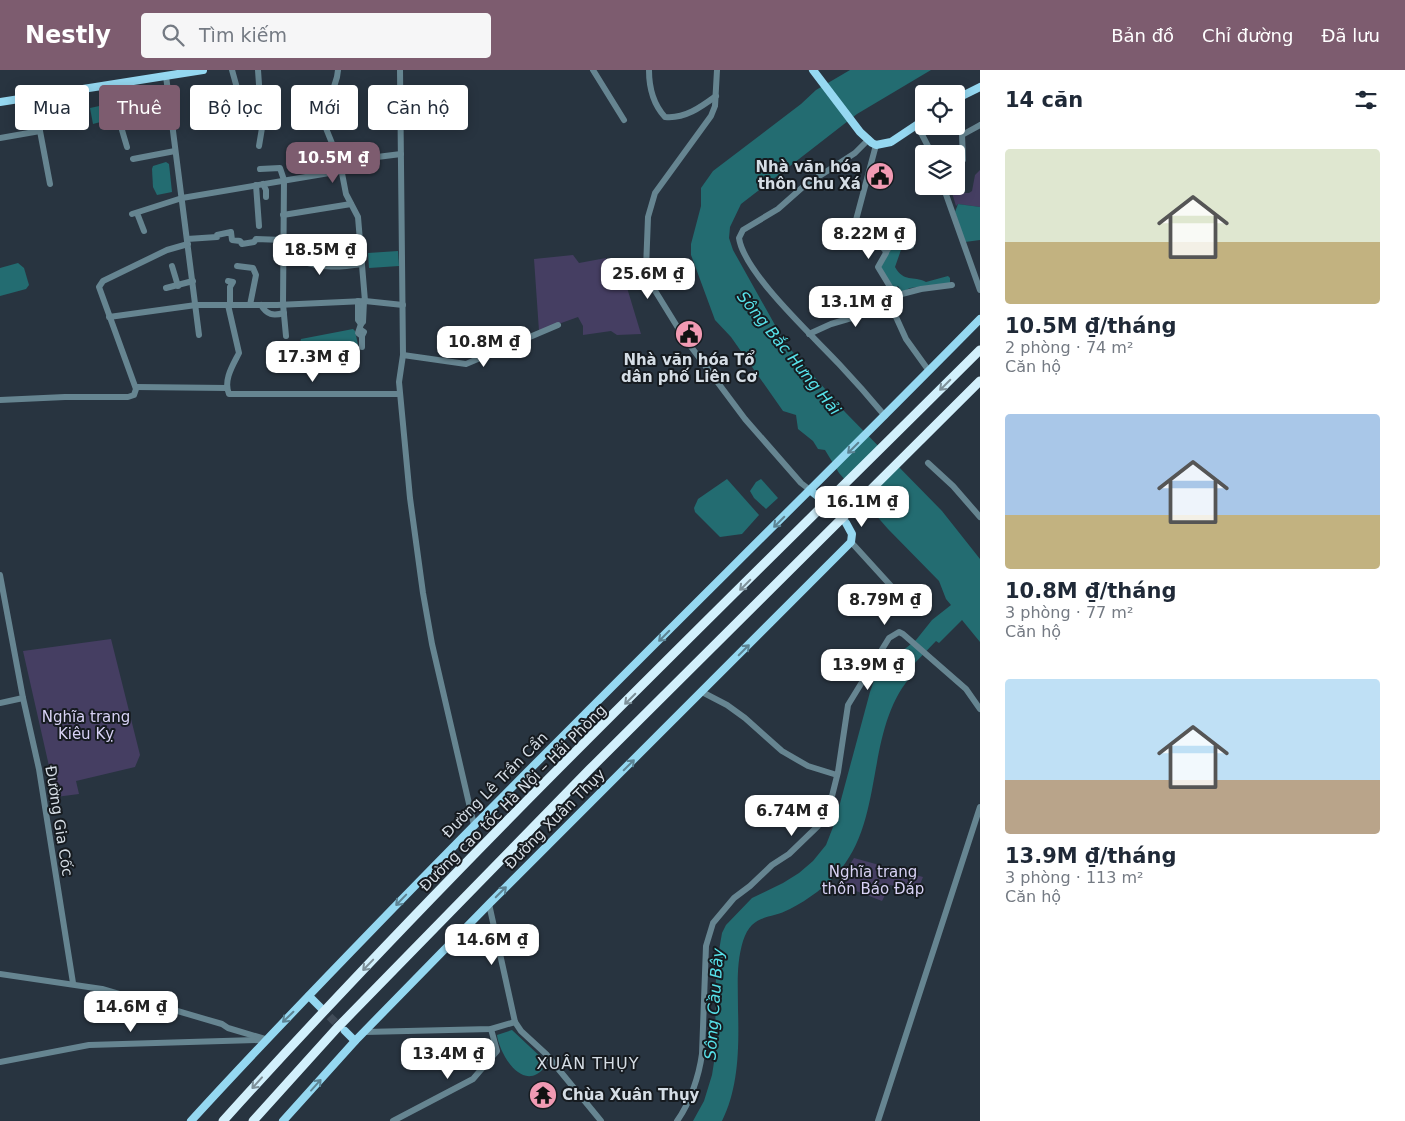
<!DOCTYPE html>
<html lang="vi">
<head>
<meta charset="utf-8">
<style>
  :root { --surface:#fff; --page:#f6f6f7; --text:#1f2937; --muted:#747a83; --accent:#7d5c6f }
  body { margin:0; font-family:"DejaVu Sans",sans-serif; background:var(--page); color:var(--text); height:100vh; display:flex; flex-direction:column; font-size:19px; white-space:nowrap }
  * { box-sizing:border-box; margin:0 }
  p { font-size:16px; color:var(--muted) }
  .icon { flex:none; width:28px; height:28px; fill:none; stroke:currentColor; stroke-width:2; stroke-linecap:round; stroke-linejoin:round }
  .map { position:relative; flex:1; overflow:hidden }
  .drawer { display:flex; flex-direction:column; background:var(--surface); width:425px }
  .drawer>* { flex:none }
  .top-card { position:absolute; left:15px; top:15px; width:475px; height:45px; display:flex; gap:10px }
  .controls { position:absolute; left:915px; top:15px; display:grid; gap:10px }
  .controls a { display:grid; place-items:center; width:50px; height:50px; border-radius:5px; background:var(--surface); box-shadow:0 2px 12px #0003; font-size:25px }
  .price { position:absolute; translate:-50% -42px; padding:0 11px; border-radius:10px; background:#fff; color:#222; font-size:16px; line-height:32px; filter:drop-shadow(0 1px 2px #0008) }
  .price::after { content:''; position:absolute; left:50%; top:30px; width:15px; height:11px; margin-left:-8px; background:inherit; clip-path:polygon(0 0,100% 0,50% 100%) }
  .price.active { background:var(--accent); color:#fff }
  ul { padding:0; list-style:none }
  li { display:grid; align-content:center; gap:10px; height:265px; padding:0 25px }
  li span { display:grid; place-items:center; height:155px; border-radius:5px; color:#555 }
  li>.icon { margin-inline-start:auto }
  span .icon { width:90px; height:90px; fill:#fffc; stroke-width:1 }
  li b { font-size:21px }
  h2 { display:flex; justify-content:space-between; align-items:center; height:60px; padding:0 25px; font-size:21px }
  .tag { padding:0 18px; border-radius:5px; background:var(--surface); box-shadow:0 2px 12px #0003; font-size:18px; line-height:45px }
  .tag.active { background:var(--accent); color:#fff }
  header { display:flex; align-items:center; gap:30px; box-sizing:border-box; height:70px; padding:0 25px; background:var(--accent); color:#fff }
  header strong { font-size:24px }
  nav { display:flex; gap:28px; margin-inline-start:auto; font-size:18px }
  .search { width:350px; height:45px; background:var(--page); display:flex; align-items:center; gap:12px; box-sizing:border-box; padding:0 18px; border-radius:5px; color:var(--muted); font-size:19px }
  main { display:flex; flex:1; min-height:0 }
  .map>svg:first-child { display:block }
  .green { fill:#453e62 }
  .water { fill:#236c71 }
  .pier { fill:#283440 }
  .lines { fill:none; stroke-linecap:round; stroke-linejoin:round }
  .major-tunnel { stroke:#424d59; stroke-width:8; stroke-dasharray:8 4; stroke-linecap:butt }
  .minor { stroke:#668591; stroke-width:6 }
  .major { stroke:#95d8f1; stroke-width:8 }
  .highway { stroke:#d2f0fc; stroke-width:9 }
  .oneway { stroke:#7d9099 }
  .oneway2 { stroke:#5c8393 }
  .labels { text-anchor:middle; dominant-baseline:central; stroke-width:4; stroke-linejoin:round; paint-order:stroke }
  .poi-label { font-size:15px; font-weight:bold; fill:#d5dde5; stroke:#161b20; text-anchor:end }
  .park-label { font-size:15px; fill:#d8d2f5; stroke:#161b20 }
  .street-label { font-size:15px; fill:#d5dde5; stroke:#161b20 }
  .water-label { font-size:16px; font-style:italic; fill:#57e2ea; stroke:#161b20 }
  .neighbourhood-label { font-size:16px; letter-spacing:1px; fill:#d5dde5; stroke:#161b20 }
</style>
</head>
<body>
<header>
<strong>Nestly</strong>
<div class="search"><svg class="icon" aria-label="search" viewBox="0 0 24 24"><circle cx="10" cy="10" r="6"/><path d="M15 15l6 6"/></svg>Tìm kiếm</div>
<nav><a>Bản đồ</a><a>Chỉ đường</a><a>Đã lưu</a></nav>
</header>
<main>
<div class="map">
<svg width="980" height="1051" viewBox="0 0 980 1051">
  <rect width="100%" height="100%" fill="#283440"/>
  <g class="green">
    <polygon points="980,100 980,137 958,134 956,136 952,123 969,123 972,121 975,105"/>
    <polygon points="573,185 579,193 606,188 614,213 625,211 641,264 617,265 611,261 583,265 583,256 578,247 539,261 534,189"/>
    <polygon points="111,569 140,685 135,697 76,711 79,724 56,727 23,581"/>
    <polygon points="854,788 923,807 917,822 890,815 882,831 838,814"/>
  </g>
  <g class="water">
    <path d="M850 0H931L857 44 741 134 730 157 729 168 733 180 785 273 845 342 942 441 980 489V572L962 550 939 573 936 571 912 596 911 599 914 603C864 656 886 743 841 799 828 815 808 830 790 839 769 850 752 843 743 871 736 894 738 916 738 939 739 976 739 1017 722 1051H693L704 1031 712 1005 715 986 716 898 722 863 726 855 752 828 783 813 799 803 813 791 826 775 835 752 870 622 875 608 894 582 899 583 901 582 916 570 932 550 951 535 946 529 939 511 888 459 839 403 825 380 818 379 813 371 798 359 796 345 783 341 731 267 715 250 691 185V174L701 136V118L713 101 801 34 816 20Z"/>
    <polygon points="104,35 108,50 93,54 90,38"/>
    <polygon points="166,92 169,94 172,122 157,125 153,117 152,99 153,96"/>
    <polygon points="958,134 980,137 980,170 965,172 955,142"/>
    <path d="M895 174 902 177 895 197C904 213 913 205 926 212L948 206 950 208V213L910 218 902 222 898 216 894 219 879 196Z"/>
    <polygon points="398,181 399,196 369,198 368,183"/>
    <polygon points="18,193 24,198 29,215 26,219 0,226 0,198"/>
    <path d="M353 259 355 261 359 279 357 281 306 291C302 286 298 275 301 269Z"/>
    <polygon points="727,409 759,445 742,464 720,467 695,442 694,438 698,429"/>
    <polygon points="761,409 778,428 766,439 754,428 750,421 756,412"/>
    <path d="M512 960 545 991C544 997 543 1001 537 1004 517 1015 499 981 497 965Z"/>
  </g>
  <polygon class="pier" points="883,377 898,393 860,431 846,414"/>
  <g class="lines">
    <g class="major-tunnel">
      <polyline points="824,431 846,453"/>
      <polyline points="321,938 343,960"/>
    </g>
    <g class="minor">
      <polyline points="232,0 237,18 235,21"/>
      <polyline points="258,0 262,58 259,76"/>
      <polyline points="338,0 337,7 328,36 321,46 340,93 346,124 358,147 365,231"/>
      <polyline points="400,0 403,285 399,312 410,428 423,523 432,574 474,755"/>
      <polyline points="593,0 624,50"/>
      <path d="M649 0C649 18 653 34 665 47 685 49 701 37 716 26"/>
      <polyline points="717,0 715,36 711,46 655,123 648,147 646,199 654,219 683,266 745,349 801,413 810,420"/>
      <polyline points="166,6 199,265"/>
      <polyline points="109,16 127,77"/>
      <polyline points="917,55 932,84"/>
      <polyline points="40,61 50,114"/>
      <polyline points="0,68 40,61 35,27"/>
      <path d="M869 69 855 83 804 116 778 139 743 160 739 168C744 203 813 266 839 294 855 311 870 328 885 346"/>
      <polyline points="876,75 856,150 885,180 886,183 878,197 895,225 891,236 906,269 929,301"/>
      <polyline points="133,89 175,81"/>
      <polyline points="956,97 963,90 962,65 980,55"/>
      <polyline points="260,99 280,98 284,110 283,234 286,266"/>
      <polyline points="263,114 266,120 266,127"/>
      <polyline points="256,115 259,156"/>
      <polyline points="943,116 980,220"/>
      <polyline points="137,143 144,161"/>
      <polyline points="132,144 182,128 341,101 377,87 401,84"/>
      <polyline points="283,145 351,134"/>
      <polyline points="187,169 217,167 217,165 231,162 232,170 240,171 242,174 254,172 256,169 283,170"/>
      <path d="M283 182C289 184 295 188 300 190 320 199 342 197 362 194"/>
      <polyline points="886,182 897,166 911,176"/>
      <polyline points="172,196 178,216"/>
      <polyline points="237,196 253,198 256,205 250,235"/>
      <polyline points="228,211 233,212 230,217 230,235"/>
      <polyline points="166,218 193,211"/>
      <polyline points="894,226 921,219 952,215"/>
      <polyline points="358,231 358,250 361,254"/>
      <path d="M228 235 239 283C233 295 223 310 229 324H400"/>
      <path d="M261 235C267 245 273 246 284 243"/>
      <polyline points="109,247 196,235 277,235 365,231 403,235"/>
      <polyline points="361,260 364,262 362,266 358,263 361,254 363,252 364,231"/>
      <polyline points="809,264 831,254 875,241 891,232"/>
      <polyline points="362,266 362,277"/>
      <polyline points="403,285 466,294 558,255"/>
      <polyline points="136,317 227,318"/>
      <polyline points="0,330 65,327 128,327 134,325 136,319 99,217 103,211 167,180 188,174"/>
      <polyline points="928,393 953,416 980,447"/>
      <polyline points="851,472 902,528"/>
      <polyline points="0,505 23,628 39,699 73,913"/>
      <polyline points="702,622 727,635 745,648 782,681 808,696 837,705"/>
      <polyline points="0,633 23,628"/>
      <polyline points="489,834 515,952"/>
      <polyline points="0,904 102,919 222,954 228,958 265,969"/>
      <polyline points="365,962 491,959 515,952 521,961 546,984 601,1051"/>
      <polyline points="0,992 89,975 259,970"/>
      <polyline points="393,1051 473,1009 497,981 491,959"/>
      <path d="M677 1051C690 1033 699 1006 702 984L706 876 713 853 734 828 750 816 772 795 789 784 818 756 831 730 838 702 848 635 889 568 899 562 903 564 966 619 980 639"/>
      <polyline points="878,1051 980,737"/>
    </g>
    <g class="major">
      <polyline points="813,0 860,62 872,73 876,75 891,72 924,50"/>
      <polyline points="956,29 980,17"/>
      <polyline points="0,32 203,0"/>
      <polyline points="810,420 824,431"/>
      <polyline points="309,926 321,938"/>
      <polyline points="345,961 355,971"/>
      <path d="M191 1051C251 985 312 922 374 858 573 652 779 453 980 249"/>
      <polyline points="283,1051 355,971 489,834 851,472 852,464 846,453"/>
    </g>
    <g class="highway">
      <path d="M223 1051C464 784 725 534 980 280"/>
      <polyline points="253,1051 337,958 590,699 980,311"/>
    </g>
  </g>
  <defs><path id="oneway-shaft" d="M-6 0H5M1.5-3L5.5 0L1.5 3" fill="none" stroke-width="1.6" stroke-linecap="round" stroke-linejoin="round" transform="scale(1.25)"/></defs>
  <g class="oneway">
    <use href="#oneway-shaft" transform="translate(945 315) rotate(135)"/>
    <use href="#oneway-shaft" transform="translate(745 515) rotate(135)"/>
    <use href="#oneway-shaft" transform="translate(630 629) rotate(135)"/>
    <use href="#oneway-shaft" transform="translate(368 895) rotate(134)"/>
    <use href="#oneway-shaft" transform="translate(257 1013) rotate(132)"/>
  </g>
  <g class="oneway2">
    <use href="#oneway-shaft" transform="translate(853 378) rotate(135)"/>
    <use href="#oneway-shaft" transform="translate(779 452) rotate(135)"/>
    <use href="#oneway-shaft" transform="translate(664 566) rotate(135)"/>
    <use href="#oneway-shaft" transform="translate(744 580) rotate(-45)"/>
    <use href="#oneway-shaft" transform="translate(629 695) rotate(-45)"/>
    <use href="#oneway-shaft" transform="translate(501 822) rotate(-45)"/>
    <use href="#oneway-shaft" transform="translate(401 830) rotate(134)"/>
    <use href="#oneway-shaft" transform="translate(288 947) rotate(136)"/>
    <use href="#oneway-shaft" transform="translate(316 1015) rotate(-48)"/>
  </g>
  <defs>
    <symbol id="civic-disc" viewBox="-11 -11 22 22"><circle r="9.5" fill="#f19ab3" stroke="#161b20"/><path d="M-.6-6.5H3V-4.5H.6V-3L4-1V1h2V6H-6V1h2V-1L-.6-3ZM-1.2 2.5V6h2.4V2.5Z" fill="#111"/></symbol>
    <symbol id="temple-disc" viewBox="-11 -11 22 22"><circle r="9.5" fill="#f19ab3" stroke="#161b20"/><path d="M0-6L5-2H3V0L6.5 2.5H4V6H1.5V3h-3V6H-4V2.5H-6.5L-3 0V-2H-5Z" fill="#111"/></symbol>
  </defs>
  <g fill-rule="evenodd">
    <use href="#civic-disc" x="864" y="90" width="32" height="32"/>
    <use href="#civic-disc" x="673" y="248" width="32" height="32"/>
    <use href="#temple-disc" x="527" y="1009" width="32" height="32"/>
  </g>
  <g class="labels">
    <g class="poi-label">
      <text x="861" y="97">Nhà văn hóa<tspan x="861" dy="17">thôn Chu Xá</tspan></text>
      <text x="689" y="290" text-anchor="middle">Nhà văn hóa Tổ<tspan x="689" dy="17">dân phố Liên Cơ</tspan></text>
      <text x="562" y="1025" text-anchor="start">Chùa Xuân Thụy</text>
    </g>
    <g class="park-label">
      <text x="86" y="647">Nghĩa trang<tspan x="86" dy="17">Kiêu Kỵ</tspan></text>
      <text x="873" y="802">Nghĩa trang<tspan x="873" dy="17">thôn Báo Đáp</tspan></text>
    </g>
    <g class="street-label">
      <text transform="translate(495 715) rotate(-45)">Đường Lê Trần Cẩn</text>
      <text transform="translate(513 728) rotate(-45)">Đường cao tốc Hà Nội – Hải Phòng</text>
      <text transform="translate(555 749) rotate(-45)">Đường Xuân Thụy</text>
      <text transform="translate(59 751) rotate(81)">Đường Gia Cốc</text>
    </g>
    <g class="water-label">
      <text transform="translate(789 283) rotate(51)">Sông Bắc Hưng Hải</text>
      <text transform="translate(714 934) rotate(-86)">Sông Cầu Bây</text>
    </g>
    <g class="neighbourhood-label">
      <text x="588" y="993">XUÂN THỤY</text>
    </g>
  </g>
</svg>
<div class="controls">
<a><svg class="icon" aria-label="locate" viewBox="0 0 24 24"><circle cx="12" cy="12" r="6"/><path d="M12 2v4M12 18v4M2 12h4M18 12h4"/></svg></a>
<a><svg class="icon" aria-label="layers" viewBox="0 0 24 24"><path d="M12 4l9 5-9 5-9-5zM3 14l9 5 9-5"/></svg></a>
</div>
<b class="price active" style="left:333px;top:114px">10.5M ₫</b>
<b class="price" style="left:869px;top:190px">8.22M ₫</b>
<b class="price" style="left:320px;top:206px">18.5M ₫</b>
<b class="price" style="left:648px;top:230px">25.6M ₫</b>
<b class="price" style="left:856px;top:258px">13.1M ₫</b>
<b class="price" style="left:484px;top:298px">10.8M ₫</b>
<b class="price" style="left:313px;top:313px">17.3M ₫</b>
<b class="price" style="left:862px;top:458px">16.1M ₫</b>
<b class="price" style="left:885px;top:556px">8.79M ₫</b>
<b class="price" style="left:868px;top:621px">13.9M ₫</b>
<b class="price" style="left:792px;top:767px">6.74M ₫</b>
<b class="price" style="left:492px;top:896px">14.6M ₫</b>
<b class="price" style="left:131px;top:963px">14.6M ₫</b>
<b class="price" style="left:448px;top:1010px">13.4M ₫</b>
<div class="top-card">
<a class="tag">Mua</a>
<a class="tag active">Thuê</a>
<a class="tag">Bộ lọc</a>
<a class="tag">Mới</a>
<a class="tag">Căn hộ</a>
</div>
</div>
<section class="drawer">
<h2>14 căn<svg class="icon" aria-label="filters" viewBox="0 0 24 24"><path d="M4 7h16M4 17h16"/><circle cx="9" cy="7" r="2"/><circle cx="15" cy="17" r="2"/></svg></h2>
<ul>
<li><span style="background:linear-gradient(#dfe7d0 60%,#c2b280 0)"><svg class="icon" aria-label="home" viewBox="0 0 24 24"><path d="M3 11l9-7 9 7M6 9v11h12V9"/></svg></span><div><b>10.5M ₫/tháng</b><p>2 phòng · 74 m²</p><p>Căn hộ</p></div></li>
<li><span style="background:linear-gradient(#a9c7e8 65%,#c2b280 0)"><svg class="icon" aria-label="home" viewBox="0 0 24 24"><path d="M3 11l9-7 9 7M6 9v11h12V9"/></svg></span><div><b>10.8M ₫/tháng</b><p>3 phòng · 77 m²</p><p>Căn hộ</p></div></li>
<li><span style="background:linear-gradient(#bfe0f5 65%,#b9a48a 0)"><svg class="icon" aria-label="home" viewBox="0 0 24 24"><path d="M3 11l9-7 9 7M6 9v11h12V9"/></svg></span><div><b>13.9M ₫/tháng</b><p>3 phòng · 113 m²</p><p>Căn hộ</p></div></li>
</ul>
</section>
</main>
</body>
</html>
